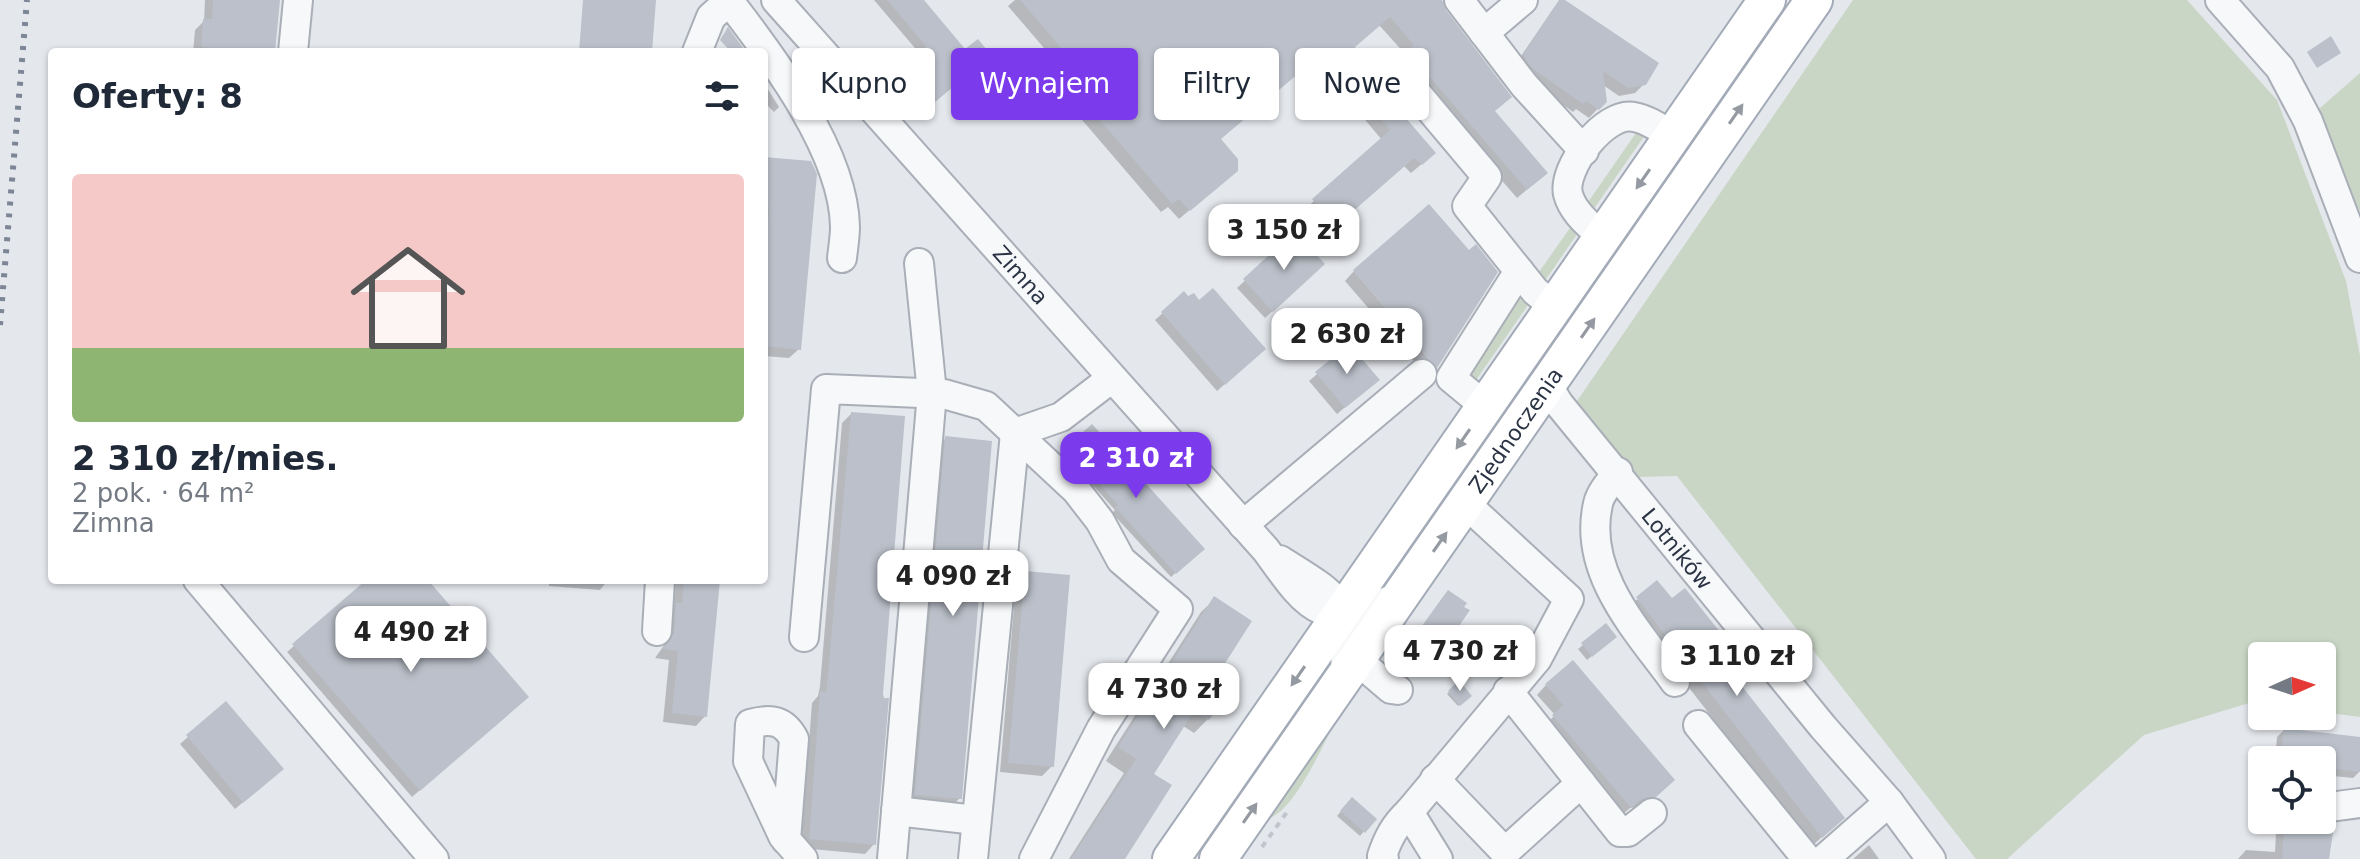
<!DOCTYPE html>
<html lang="pl">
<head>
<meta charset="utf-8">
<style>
  :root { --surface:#fff; --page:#f2f2f3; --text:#1f2937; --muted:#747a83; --accent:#7c3aed }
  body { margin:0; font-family:"DejaVu Sans",sans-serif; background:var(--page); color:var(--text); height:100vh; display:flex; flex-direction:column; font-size:30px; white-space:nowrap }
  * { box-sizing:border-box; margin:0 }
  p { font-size:26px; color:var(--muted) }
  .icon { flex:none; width:44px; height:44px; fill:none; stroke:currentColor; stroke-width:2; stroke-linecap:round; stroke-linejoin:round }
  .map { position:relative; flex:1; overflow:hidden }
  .details { position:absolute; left:48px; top:48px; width:720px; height:536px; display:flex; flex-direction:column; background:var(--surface); border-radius:8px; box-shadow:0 2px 6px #0004 }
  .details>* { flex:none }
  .top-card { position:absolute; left:792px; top:48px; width:760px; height:72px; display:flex; gap:16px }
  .needle { width:52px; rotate:87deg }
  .controls { position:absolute; left:2248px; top:642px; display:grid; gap:16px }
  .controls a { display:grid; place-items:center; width:88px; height:88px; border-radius:8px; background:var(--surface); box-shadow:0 2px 6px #0004; font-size:40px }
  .price { position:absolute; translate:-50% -68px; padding:0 18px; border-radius:16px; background:#fff; color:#222; font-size:26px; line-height:52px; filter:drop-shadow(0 2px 4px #0008) }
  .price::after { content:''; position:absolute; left:50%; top:48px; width:24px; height:18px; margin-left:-12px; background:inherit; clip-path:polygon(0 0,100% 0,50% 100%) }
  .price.current { background:var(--accent); color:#fff }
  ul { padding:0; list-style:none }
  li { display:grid; align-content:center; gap:16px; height:424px; padding:0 24px }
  li span { display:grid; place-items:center; height:248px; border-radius:8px; color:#555 }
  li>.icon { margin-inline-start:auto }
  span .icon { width:144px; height:144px; fill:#fffc; stroke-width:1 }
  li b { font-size:34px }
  h2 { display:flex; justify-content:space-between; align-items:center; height:96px; padding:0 24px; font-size:34px }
  .tag { padding:0 28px; border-radius:8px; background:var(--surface); box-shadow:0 2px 6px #0004; font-size:28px; line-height:72px }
  .tag.current { background:var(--accent); color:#fff }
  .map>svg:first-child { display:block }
  .green { fill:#c9d6c5 }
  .shadow { fill:#0003 }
  .building { fill:#bbc0ca }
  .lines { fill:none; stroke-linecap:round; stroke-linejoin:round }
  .minor-casing { stroke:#a9aeb7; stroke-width:32 }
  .major-casing { stroke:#a3abb8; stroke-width:40 }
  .path { stroke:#c2c5cb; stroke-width:4; stroke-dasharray:6 6; stroke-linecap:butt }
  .minor { stroke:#f7f8fa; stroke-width:28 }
  .major { stroke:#fff; stroke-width:36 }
  .rail { stroke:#7d8696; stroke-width:6; stroke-dasharray:4 8; stroke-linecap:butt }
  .oneway { fill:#959aa2 }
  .labels { text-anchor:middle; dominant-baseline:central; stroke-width:6; stroke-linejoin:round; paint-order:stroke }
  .street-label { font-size:22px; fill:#2b3445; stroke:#f4f6f9 }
</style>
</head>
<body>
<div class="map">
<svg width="2360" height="859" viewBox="0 0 2360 859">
  <rect width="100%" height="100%" fill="#e4e7ec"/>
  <g class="green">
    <polygon points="1853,0 2187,0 2277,100 2346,281 2360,356 2360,717 2322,712 2322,656 2262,656 2262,704 2249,703 2144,735 2007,859 1976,859 1677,476 1637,477 1577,401"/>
    <polygon points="2360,73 2360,212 2311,116"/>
    <polygon points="1638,130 1645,135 1591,213 1584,208"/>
    <polygon points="1575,221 1582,227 1542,285 1534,279"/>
    <polygon points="1520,299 1528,305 1474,383 1465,376"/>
    <path d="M1338 715C1327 738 1294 812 1269 818L1272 807Z"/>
  </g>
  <g class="shadow">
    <polygon points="205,0 279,0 273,52 193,52 195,30 204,21"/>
    <polygon points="874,0 922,0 965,52 981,62 914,118 903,106 907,102 888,83 920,54"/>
    <polygon points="1015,0 1440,0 1493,111 1536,182 1517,198 1399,62 1406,55 1379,25 1353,48 1353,59 1424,162 1411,173 1404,166 1325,235 1304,210 1382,140 1314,59 1219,140 1225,180 1179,219 1168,207 1161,212 1071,107 1084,95 1008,6"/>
    <polygon points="1561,0 1645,83 1635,93 1619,96 1603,85 1605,101 1589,118 1576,109 1573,112 1524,76 1515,65 1553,9"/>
    <polygon points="764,83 779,107 774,112 766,104 764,127"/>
    <polygon points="764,180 799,349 789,358 764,356"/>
    <polygon points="1295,234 1323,264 1265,318 1237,288"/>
    <polygon points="1354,271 1436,367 1427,376 1345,281"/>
    <polygon points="1184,294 1199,303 1256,356 1217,391 1155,320"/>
    <polygon points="1349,347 1370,386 1337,414 1309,381"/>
    <polygon points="851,414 882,700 874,844 865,854 801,848 812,703 818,696 820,686 842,423"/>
    <polygon points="1092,427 1202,548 1171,577 1112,513 1115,510 1063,452"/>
    <polygon points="946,438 960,798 950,808 906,804 936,448"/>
    <polygon points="1026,573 1052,766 1042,776 1000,772 1016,583"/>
    <polygon points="369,580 425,580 519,704 412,797 287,652"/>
    <polygon points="549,580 608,580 600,590 549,586"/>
    <polygon points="676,580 718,580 705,716 696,726 663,722 669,660 655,658 665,644 667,614 674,607"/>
    <polygon points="1657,583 1732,677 1833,827 1812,846 1627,608"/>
    <polygon points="1443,597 1473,652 1458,665 1437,641 1416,669 1400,658"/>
    <polygon points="1215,599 1200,699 1208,719 1194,733 1183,726 1151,775 1122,859 1069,859 1124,773 1106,761 1201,612"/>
    <polygon points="1610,641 1587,660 1578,649 1583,645"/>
    <polygon points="1459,683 1469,696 1458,706 1447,694"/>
    <polygon points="1546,685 1663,790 1644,806 1630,808 1621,816 1544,726 1555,715 1537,695"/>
    <polygon points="226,704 274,776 235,809 180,744"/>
    <polygon points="2284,730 2360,739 2360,771 2353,778 2323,775 2322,780 2322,760 2275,760 2277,737"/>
    <polygon points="1347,804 1374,819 1360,836 1337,816"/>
    <polygon points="2285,825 2331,828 2329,859 2238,859 2246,850 2275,852 2276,833"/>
    <polygon points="1869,845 1879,859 1853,859"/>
  </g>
  <g class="building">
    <polygon points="213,0 280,0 275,52 218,52 219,49 201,47 203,19 212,19"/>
    <polygon points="583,0 656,0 652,52 579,52"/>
    <polygon points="887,0 924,0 965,49 978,39 991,55 922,113 909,97 913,94 894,74 926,46"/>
    <polygon points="1020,0 1442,0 1446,10 1512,97 1495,111 1548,173 1527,190 1407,51 1414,45 1390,17 1355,47 1361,54 1355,59 1436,153 1422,165 1414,158 1335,227 1312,199 1390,130 1325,51 1221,139 1238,159 1238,171 1190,211 1179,199 1172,204 1079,96 1093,85"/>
    <polygon points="1559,0 1565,0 1659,63 1646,85 1628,88 1603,71 1607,102 1599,110 1586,101 1583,104 1532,68 1523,55"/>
    <polygon points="728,27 733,34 746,52 731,52 720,40"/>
    <polygon points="2331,36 2341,53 2317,68 2307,52"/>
    <polygon points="764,157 811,161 817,174 801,350 764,346 764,265 769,207 764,207"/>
    <polygon points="1429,204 1469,250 1476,244 1498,272 1437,368 1353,270"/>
    <polygon points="1295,231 1325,264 1273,312 1243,279"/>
    <polygon points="1213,288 1266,349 1225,385 1161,312 1184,291 1188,296 1194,293 1199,300"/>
    <polygon points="1349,344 1380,380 1345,408 1315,372"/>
    <polygon points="851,412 905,416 883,694 884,698 889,698 876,845 809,839 820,691 826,692 828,675"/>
    <polygon points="1092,424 1205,549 1176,574 1115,507 1118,505 1066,447"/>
    <polygon points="945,436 992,441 962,799 915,795"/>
    <polygon points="1025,571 1070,575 1054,767 1008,763"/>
    <polygon points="366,580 428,580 529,697 420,791 292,644"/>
    <polygon points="684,580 720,580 707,717 672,713 678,651 663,649 674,633 676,603 682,603"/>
    <polygon points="1657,580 1672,598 1685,588 1747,666 1734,676 1845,818 1822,838 1636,597"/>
    <polygon points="1448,590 1467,603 1464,607 1470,610 1459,626 1472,640 1473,644 1470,646 1475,652 1463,663 1442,638 1422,666 1403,652"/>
    <polygon points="1214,596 1252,621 1203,698 1218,708 1209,720 1194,711 1154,774 1172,785 1125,859 1071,859 1136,759 1118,747"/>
    <polygon points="1606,623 1617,637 1592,657 1581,643"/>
    <polygon points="1573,660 1675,780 1656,797 1642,799 1631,808 1552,715 1563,705 1545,684"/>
    <polygon points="1459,680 1472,696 1460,706 1448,691"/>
    <polygon points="226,701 284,769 243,803 186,735"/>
    <polygon points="2284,728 2360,737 2360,772 2322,767 2322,760 2280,760"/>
    <polygon points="1352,797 1377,819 1365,833 1340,811"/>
    <polygon points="2284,823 2334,826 2329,859 2282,859"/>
  </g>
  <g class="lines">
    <defs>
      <g id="minor">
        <path id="s1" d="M776 0 1266 550C1313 616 1323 629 1403 595"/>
        <polyline points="1459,0 1524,85 1584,151"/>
        <polyline points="2220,0 2280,68 2308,121 2360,258"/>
        <path d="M729 1C773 58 844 152 845 227 845 237 843 248 842 258"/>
        <polyline points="1484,33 1523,0"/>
        <polyline points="293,52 298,0"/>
        <polyline points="697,52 711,17 730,0"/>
        <polyline points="1398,71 1487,177 1467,206 1535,291 1555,307"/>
        <path d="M1603 238C1590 225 1573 213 1568 194 1562 169 1604 111 1634 117 1647 119 1661 129 1673 136"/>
        <path id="s2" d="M1548 386 1559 404 1823 727 1889 802 1931 859"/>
        <polyline points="1486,407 1451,378 1519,271"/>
        <path d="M1618 472C1611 481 1600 493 1598 504 1582 573 1638 631 1675 682"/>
        <polyline points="1243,525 1422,374"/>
        <path d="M1280 560C1342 600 1348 596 1345 675"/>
        <polyline points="198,580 434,859"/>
        <polyline points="657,631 660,580"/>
        <polyline points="804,637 826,389 944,394 986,406 1076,490 1100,521 1121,560 1178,609 1101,729 1034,859"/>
        <polyline points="1357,660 1391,689 1398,690"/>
        <polyline points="1508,691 1620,832 1628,832 1652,813"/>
        <polyline points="1698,725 1807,859"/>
        <polyline points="1435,779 1505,852 1581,783"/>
        <polyline points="2322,808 2360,803"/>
        <polyline points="896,811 976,820"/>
        <path d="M786 840 794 739C784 720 771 718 750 724L748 761 783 836 803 859"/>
        <polyline points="892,859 932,393 919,263"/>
        <polyline points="973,859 1015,433 1061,417 1112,378"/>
        <path d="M1384 859 1382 856C1388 838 1395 825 1409 812"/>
        <polyline points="1438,859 1409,812 1537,659 1569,599 1466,504"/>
        <polyline points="1824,859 1889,802"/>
      </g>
      <g id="major">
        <polyline points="1171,859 1767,0"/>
        <path id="s3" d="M1218 859 1814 0"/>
      </g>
    </defs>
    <use href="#minor" class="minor-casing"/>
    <use href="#major" class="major-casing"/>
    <polyline class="path" points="1262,847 1287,812"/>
    <use href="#minor" class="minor"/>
    <use href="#major" class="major"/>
    <polyline class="rail" points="0,325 27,0"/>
  </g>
  <defs><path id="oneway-solid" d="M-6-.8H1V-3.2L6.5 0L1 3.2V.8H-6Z" transform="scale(2)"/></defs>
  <g class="oneway">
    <use href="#oneway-solid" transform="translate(1736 114) rotate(-55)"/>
    <use href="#oneway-solid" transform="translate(1643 179) rotate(125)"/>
    <use href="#oneway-solid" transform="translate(1588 328) rotate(-55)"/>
    <use href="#oneway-solid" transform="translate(1463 439) rotate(125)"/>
    <use href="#oneway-solid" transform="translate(1440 542) rotate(-55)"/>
    <use href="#oneway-solid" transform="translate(1298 676) rotate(125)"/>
    <use href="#oneway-solid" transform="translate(1250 813) rotate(-55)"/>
  </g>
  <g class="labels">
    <g class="street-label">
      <text stroke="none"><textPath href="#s1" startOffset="368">Zimna</textPath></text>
      <text stroke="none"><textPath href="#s3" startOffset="522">Zjednoczenia</textPath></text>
      <text stroke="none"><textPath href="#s2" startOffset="208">Lotników</textPath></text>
    </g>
  </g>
</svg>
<div class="controls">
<a><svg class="needle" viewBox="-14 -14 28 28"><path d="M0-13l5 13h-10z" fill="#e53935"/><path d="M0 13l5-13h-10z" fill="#747a83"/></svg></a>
<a><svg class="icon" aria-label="locate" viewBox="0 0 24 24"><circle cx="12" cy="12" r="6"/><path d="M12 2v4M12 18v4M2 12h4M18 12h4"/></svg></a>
</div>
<b class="price" style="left:1284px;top:272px">3 150 zł</b>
<b class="price" style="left:1347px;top:376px">2 630 zł</b>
<b class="price current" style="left:1136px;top:500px">2 310 zł</b>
<b class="price" style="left:953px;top:618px">4 090 zł</b>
<b class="price" style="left:411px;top:674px">4 490 zł</b>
<b class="price" style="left:1460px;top:693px">4 730 zł</b>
<b class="price" style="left:1737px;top:698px">3 110 zł</b>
<b class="price" style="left:1164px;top:731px">4 730 zł</b>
<div class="top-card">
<a class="tag">Kupno</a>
<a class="tag current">Wynajem</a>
<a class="tag">Filtry</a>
<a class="tag">Nowe</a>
</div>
<section class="details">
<h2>Oferty: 8<svg class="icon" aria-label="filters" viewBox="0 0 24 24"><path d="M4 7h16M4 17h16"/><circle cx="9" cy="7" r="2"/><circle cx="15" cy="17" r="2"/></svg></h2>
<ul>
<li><span style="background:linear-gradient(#f6c9c9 70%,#8fb573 0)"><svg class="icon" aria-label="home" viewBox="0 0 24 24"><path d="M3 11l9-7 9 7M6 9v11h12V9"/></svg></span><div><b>2 310 zł/mies.</b><p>2 pok. · 64 m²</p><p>Zimna</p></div></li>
</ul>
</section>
</div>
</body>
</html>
